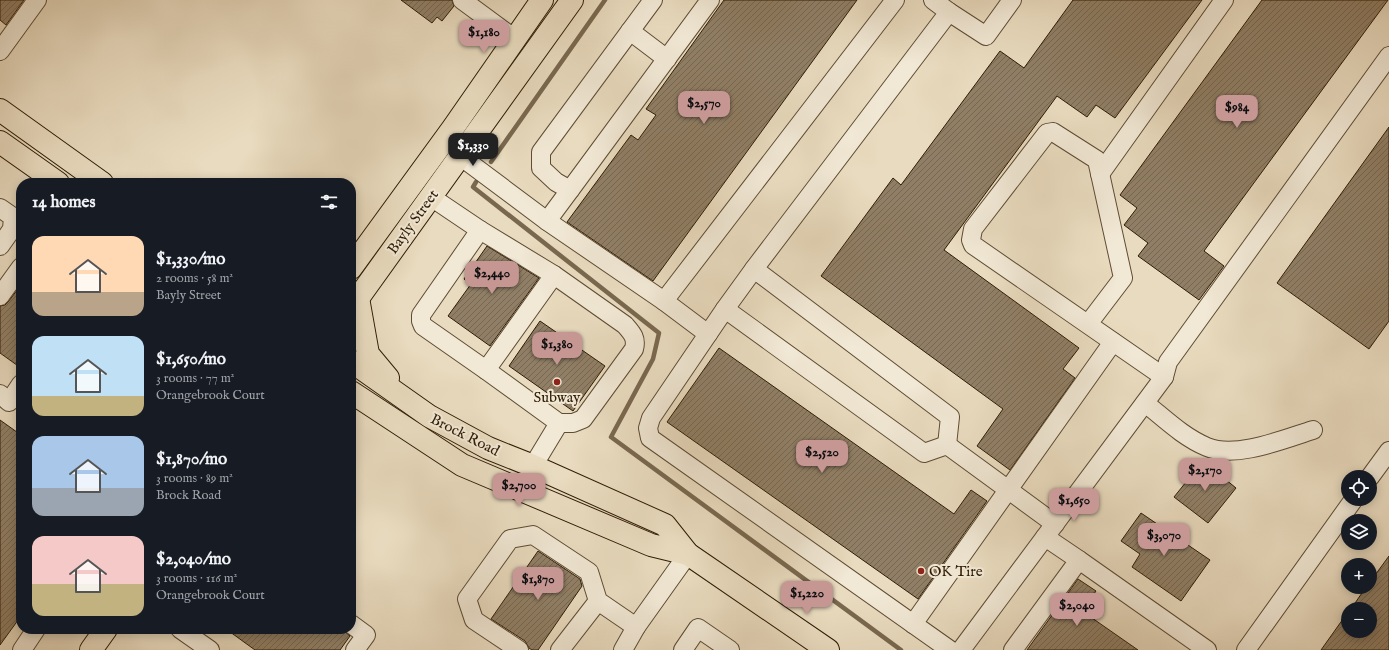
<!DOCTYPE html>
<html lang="en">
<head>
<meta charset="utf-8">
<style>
  :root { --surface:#171b24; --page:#242831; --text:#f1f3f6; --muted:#9ea1a6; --accent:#c59692 }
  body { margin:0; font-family:"IM FELL English",serif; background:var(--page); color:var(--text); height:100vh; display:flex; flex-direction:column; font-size:15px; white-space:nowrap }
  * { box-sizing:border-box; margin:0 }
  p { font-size:13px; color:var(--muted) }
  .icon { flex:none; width:22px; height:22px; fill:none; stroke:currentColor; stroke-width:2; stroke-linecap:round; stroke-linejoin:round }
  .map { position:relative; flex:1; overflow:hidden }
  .drawer { position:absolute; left:16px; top:178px; width:340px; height:456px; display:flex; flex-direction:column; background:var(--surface); border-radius:16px; box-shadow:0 2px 10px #0003 }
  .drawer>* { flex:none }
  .tools { position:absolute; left:1341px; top:470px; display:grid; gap:8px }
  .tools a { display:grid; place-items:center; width:36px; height:36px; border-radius:50%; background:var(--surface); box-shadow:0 2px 10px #0003; font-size:20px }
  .price { position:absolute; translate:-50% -34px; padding:0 9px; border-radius:8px; background:var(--accent); color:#111; font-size:13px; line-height:26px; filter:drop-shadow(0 1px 2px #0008) }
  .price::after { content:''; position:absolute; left:50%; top:24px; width:12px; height:9px; margin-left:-6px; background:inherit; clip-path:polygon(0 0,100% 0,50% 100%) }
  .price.selected { background:#222; color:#fff }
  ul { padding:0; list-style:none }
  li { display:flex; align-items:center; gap:12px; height:100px; padding:0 16px }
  li span { display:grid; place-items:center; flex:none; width:112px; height:80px; border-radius:12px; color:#555 }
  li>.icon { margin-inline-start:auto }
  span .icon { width:48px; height:48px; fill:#fffc; stroke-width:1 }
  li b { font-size:17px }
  h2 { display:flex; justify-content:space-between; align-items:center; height:48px; padding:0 16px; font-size:17px }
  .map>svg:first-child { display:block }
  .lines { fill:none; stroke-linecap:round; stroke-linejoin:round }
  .stream { stroke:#79684f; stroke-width:4.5 }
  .building { fill:url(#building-hatch); stroke:#2f1c05 }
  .minor-casing { stroke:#5e4c34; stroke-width:20 }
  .major-casing { stroke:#2f1c05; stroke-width:24 }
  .minor { stroke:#f1e8d5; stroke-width:18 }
  .major { stroke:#e9dbbf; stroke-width:22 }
  .poi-dot { fill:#8f2418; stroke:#f1e8d5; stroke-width:1.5 }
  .labels { text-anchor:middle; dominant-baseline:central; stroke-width:4; stroke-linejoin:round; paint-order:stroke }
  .street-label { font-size:15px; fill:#2f1c05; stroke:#f1e8d5 }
  .poi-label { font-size:15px; fill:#2f1c05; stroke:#f1e8d5 }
</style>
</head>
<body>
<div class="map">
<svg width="1389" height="650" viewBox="0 0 1389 650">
  <defs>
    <pattern id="building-hatch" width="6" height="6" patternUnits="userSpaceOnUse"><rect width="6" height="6" fill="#907f66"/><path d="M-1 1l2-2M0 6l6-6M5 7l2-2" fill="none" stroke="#766752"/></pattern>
  </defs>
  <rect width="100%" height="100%" fill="#e9dbbf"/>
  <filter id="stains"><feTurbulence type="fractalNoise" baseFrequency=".005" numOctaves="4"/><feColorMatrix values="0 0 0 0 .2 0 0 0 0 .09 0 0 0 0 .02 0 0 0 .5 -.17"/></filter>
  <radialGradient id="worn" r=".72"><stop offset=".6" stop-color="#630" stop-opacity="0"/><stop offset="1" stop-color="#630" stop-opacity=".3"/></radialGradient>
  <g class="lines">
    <g class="stream">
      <polyline points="491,162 605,0"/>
      <polyline points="476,182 473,187 659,333 653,359 611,437 901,650"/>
    </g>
  </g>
  <g class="building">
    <polygon points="0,0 24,0 6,25 0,20"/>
    <polygon points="401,0 452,0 454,6 442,21 437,17 432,23"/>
    <polygon points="724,0 857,0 653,281 567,222 631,135 638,140 656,115 646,109"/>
    <polygon points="1073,0 1202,0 1115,118 1096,105 1087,117 1057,96 944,250 1079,348 1063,369 1075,378 1010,470 977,446 1003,409 821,276 893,178 901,185 1000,51 1024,68"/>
    <polygon points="1262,0 1388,0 1204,251 1224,266 1199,300 1138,256 1148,243 1124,225 1137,208 1120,195"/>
    <polygon points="1389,127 1389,321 1369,349 1277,283"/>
    <polygon points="487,246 539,278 490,346 448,316 471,284 464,279"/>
    <polygon points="21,285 21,368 0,353 0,306 5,305 8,302"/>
    <polygon points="540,321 605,366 573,411 509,366"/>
    <polygon points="719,348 954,514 971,490 987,501 918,599 667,422"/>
    <polygon points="0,420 21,435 21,616 0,645"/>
    <polygon points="1203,461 1236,488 1208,523 1174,497"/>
    <polygon points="1141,513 1210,560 1181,601 1132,567 1140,554 1121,541"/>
    <polygon points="538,551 580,579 582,586 538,650 532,650 529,648 525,641 491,619"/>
    <polygon points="1389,556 1389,650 1321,650 1348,612 1348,631 1370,631 1370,609 1351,609 1366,587 1370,587 1370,582"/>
    <polygon points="1078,579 1096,591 1082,611 1138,650 1027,650"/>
    <polygon points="226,629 342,629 350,636 340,650 255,650"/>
  </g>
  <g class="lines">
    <defs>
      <g id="minor">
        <polyline points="462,0 515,39"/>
        <polyline points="949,12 986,36 1012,0"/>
        <polyline points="630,31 667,59"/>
        <polyline points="0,51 37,0"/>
        <polyline points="460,156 547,221 570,190 556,182 541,168 541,152 653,0"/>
        <polyline points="1100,174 1224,0"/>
        <polyline points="570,190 710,0"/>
        <path d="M431 197 480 230 554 275 625 325C632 333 637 338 634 349L583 419 573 423H559L533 466"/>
        <polyline points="0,208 13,217 12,229 0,246"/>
        <polyline points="547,221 664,301 895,0"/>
        <polyline points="480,230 421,315 421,321 423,326 486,370 559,423"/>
        <polyline points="754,269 949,12 933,0"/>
        <polyline points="0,296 21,267"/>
        <polyline points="664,301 708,334 651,418 648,428 650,438 950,650"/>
        <polyline points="725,309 754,269 950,417 947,445"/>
        <path d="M1088 324 1123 278 1097 160 1053 132 1047 133 973 229 971 240 973 245C1036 289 1100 333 1164 377"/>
        <polyline points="708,334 725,309 924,453 947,445 1055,524"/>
        <polyline points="486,370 554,275"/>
        <polyline points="0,394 9,402 21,384"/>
        <path d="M1145 403C1164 418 1183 437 1207 447 1236 459 1284 439 1313 430"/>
        <polyline points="1370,477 1389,451"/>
        <polyline points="1079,560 1207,650"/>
        <polyline points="351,624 366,635 355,650"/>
        <polyline points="913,624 1113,342"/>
        <polyline points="180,629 210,650"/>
        <polyline points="22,650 36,629"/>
        <polyline points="519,650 474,620 467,599 510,539 533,535 589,572 598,601 636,627"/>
        <polyline points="560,650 598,601"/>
        <polyline points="623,650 636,627 688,554"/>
        <polyline points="683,650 698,628 730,650"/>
        <polyline points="961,650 1164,377 1168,362 1389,56"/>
        <polyline points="1013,650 1079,560 1045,537"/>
        <polyline points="1246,650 1354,499"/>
      </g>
      <g id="major">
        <polyline points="0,110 102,183"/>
        <polyline points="0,142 58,183"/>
        <polyline points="351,268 453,128 542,0"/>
        <polyline points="358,298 368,354 388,378"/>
        <polyline points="351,308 572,0"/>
        <polyline points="351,361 429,416 488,448 533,466 665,525 688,554 828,650"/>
        <polyline points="351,392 462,465 651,545 688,554"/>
        <polyline points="91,650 106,629"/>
      </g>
    </defs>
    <use href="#minor" class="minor-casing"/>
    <use href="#major" class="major-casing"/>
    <use href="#minor" class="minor"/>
    <use href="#major" class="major"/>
  </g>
  <g class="poi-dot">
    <circle cx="557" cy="382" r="4"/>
    <circle cx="921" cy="571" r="4"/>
  </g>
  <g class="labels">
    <g class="street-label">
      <text transform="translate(413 222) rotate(-54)">Bayly Street</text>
      <text transform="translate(465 435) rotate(27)">Brock Road</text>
    </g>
    <g class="poi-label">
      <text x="557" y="397">Subway</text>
      <text x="929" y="571" text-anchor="start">OK Tire</text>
    </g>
  </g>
  <rect width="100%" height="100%" filter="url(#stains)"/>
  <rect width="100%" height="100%" fill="url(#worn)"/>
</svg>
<div class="tools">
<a><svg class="icon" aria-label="locate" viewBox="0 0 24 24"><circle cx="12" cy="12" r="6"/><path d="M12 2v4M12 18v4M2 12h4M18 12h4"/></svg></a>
<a><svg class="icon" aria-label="layers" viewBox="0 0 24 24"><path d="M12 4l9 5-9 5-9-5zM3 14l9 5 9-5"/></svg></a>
<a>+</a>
<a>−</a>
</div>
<b class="price" style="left:484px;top:54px">$1,180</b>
<b class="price" style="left:704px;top:125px">$2,570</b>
<b class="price" style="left:1237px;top:129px">$984</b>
<b class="price selected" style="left:473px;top:167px">$1,330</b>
<b class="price" style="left:492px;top:295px">$2,440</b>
<b class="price" style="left:557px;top:366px">$1,380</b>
<b class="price" style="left:822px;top:474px">$2,520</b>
<b class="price" style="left:1205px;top:492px">$2,170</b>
<b class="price" style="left:519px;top:507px">$2,700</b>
<b class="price" style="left:1074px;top:522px">$1,650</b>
<b class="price" style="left:1164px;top:557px">$3,070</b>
<b class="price" style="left:538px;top:601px">$1,870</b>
<b class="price" style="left:807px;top:615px">$1,220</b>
<b class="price" style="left:1077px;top:627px">$2,040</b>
<section class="drawer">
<h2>14 homes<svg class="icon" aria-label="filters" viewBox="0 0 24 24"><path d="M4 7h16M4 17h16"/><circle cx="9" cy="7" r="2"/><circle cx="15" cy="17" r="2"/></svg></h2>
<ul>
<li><span style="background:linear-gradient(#ffd9b3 70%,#b9a48a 0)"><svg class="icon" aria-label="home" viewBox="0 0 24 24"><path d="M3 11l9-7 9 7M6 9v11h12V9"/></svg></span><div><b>$1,330/mo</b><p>2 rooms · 58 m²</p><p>Bayly Street</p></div></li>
<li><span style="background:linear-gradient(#bfe0f5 75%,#c2b280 0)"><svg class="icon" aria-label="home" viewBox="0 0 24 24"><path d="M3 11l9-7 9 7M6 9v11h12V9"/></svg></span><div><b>$1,650/mo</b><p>3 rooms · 77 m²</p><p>Orangebrook Court</p></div></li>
<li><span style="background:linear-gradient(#a9c7e8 65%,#9aa5b1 0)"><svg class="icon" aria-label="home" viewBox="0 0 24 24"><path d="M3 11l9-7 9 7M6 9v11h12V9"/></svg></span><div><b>$1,870/mo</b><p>3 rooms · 89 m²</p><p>Brock Road</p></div></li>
<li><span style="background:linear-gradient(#f6c9c9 60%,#c2b280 0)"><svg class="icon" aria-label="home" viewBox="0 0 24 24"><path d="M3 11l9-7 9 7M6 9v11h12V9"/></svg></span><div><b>$2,040/mo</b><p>3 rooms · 116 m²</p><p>Orangebrook Court</p></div></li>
</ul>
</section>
</div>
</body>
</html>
